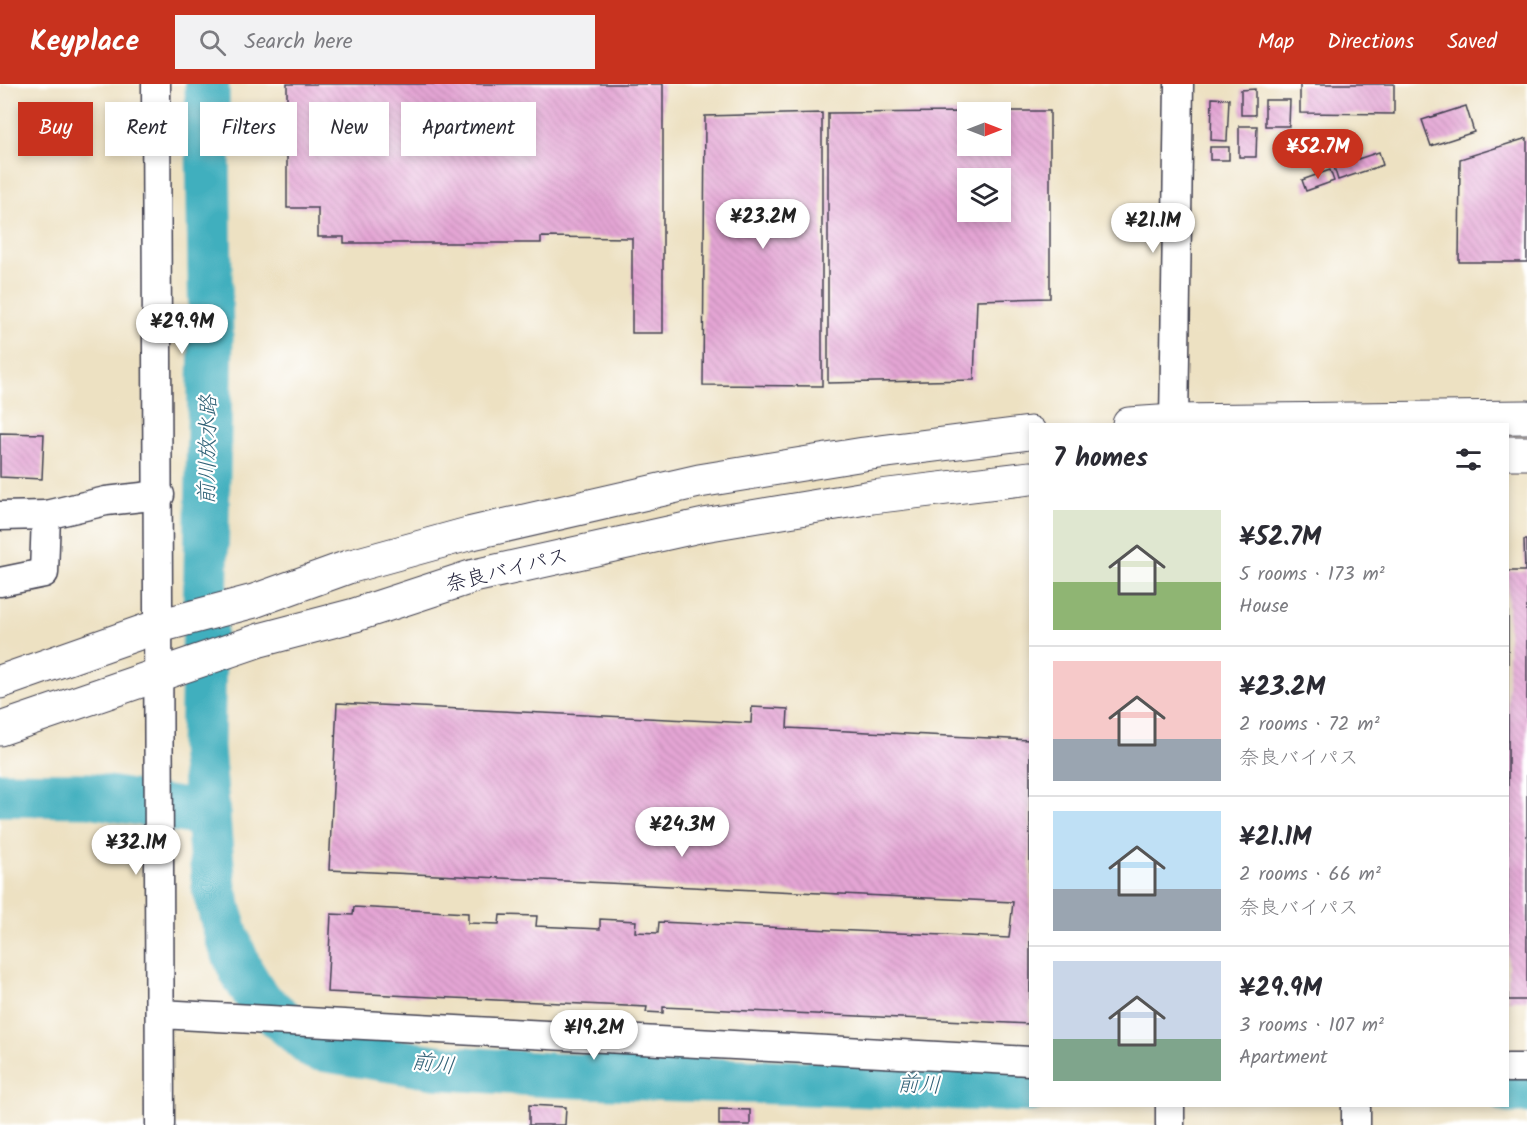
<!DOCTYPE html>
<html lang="en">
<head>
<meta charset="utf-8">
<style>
  :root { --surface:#fff; --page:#f2f2f3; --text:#2b2b33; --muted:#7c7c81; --line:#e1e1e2; --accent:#c8321e }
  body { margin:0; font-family:Kalam,"Klee One",sans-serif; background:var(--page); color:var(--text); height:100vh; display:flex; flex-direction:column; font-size:22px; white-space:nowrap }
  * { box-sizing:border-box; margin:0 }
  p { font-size:20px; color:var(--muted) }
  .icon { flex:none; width:33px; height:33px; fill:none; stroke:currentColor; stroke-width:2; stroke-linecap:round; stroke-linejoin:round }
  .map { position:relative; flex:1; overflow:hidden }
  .sheet { position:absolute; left:1029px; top:339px; width:480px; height:684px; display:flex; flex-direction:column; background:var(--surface); border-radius:0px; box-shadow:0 3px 9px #0003 }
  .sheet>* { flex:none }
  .top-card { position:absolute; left:18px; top:18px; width:570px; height:54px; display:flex; gap:12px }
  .needle { width:39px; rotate:90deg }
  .buttons { position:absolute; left:957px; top:18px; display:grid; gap:12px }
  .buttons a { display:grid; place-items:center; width:54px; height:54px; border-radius:0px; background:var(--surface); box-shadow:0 3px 9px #0003; font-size:30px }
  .price { position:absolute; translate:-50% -51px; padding:0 14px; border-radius:21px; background:#fff; color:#222; font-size:20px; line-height:39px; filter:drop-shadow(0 2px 3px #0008) }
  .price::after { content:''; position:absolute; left:50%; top:36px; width:18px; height:14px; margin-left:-9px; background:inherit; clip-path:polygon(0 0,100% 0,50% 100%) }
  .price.active { background:var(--accent); color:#fff }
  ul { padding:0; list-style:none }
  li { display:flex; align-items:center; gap:18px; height:150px; padding:0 24px }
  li+li { border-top:2px solid var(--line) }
  li span { display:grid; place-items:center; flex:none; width:168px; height:120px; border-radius:0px; color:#555 }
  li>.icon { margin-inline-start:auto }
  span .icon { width:72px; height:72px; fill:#fffc; stroke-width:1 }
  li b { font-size:26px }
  h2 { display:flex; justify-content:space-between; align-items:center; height:72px; padding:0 24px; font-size:26px }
  .pill { padding:0 21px; border-radius:0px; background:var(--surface); box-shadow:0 3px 9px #0003; font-size:21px; line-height:54px }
  .pill.active { background:var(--accent); color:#fff }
  header { display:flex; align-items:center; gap:36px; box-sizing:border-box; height:84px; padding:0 30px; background:var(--accent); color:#fff }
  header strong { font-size:28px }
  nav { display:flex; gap:33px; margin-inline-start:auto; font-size:21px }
  .search { width:420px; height:54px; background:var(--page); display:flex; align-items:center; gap:15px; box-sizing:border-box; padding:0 21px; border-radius:0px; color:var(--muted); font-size:22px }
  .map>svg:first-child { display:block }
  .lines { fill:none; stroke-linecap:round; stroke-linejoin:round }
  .river { stroke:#41afbe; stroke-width:45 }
  .building { fill:url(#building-back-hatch); fill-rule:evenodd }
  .minor-casing { stroke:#403f4f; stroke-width:31 }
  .highway-casing { stroke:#403f4f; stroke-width:35 }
  .minor { stroke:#fff; stroke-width:28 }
  .highway { stroke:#fff; stroke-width:33 }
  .labels { text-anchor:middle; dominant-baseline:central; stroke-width:4.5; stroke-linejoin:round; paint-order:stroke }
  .street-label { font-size:21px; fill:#22223b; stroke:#fff }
  .water-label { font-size:22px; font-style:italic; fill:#306176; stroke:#fff }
</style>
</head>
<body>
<header>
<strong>Keyplace</strong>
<div class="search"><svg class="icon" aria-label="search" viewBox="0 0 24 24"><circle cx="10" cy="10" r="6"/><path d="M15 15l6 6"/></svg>Search here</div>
<nav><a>Map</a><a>Directions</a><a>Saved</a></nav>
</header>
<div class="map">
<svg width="1527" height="1041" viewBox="0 0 1527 1041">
  <defs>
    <pattern id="building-back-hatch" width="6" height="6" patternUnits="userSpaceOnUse" patternTransform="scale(1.5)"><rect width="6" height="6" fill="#e4a5d4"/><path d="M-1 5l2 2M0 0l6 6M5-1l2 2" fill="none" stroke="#c38eb7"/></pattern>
  </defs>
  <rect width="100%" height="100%" fill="#fff"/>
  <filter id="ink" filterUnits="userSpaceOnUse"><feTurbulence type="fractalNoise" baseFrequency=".0167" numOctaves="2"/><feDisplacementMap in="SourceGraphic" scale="12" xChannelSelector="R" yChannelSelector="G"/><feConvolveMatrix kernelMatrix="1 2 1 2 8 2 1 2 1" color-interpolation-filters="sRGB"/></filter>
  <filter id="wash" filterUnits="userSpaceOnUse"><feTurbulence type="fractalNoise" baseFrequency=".008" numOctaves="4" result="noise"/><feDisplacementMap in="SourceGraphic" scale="24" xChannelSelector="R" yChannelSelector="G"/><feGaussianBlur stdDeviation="1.35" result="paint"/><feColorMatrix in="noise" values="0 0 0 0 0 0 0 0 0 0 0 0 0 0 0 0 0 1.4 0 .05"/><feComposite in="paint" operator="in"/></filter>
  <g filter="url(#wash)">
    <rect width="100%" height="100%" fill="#ede1c2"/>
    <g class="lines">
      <g class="river">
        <polyline points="207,0 211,254 202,664 214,804 227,853 241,887 258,915 315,964 435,983 550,991 1030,1006"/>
        <polyline points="0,710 90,711 208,731"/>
        <polyline points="1508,1007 1527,1007"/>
      </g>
    </g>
    <g id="blocks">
      <g class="building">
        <polygon points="287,0 663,0 663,249 632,249 632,154 541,153 541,159 344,159 344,153 318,153 318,124 287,124"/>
        <polygon points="1300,0 1394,0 1394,30 1300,29"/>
        <polygon points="1255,5 1255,31 1241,31 1241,6"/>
        <polygon points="1212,14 1229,15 1227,57 1211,56"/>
        <polygon points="1265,16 1290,16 1289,42 1265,42"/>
        <polygon points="1466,22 1474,48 1431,62 1422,36"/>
        <path d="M1000 27H1050V214L977 216 974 296 828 299V29L968 28V62H1000ZM968 94H1000V128H968Z"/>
        <polygon points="822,29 822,302 703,301 705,32"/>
        <polygon points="1239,42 1257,42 1256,73 1239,73"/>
        <polygon points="1527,54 1527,178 1459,178 1460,75"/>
        <rect x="1210" y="63" width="19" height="13"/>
        <polygon points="1379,68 1383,81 1338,96 1334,83"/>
        <polygon points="1330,86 1334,97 1306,107 1302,96"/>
        <polygon points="0,349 44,350 42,395 0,393"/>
        <polygon points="1524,456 1527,456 1527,916 1508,916 1508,487 1525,487"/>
        <polygon points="337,619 751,639 752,623 788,625 787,644 1030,656 1030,940 663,923 663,929 646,928 647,923 327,908 331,830 353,831 354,823 468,829 468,839 499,840 500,831 537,832 536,842 600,845 600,835 636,837 635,848 658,849 659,838 1009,854 1013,818 329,786"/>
        <polygon points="529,1021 566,1023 565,1041 529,1041"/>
        <polygon points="719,1025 750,1026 750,1041 719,1041"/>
      </g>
    </g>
  </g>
  <g filter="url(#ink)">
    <use href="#blocks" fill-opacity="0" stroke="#403f4f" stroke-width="1.5"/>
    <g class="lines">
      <defs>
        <g id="minor">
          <polyline points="156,0 160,1041"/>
          <polyline points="1174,340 1179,0"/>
          <polyline points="0,432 46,431"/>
          <polyline points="0,498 44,489 46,431 106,417 160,411"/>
          <polyline points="160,930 1030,977"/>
          <polyline points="1508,984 1527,984"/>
          <polyline points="1170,1041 1170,1022"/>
          <polyline points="1356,1041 1356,1022"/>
        </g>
        <g id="highway">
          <polyline points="1129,340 1174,337 1527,333"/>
          <polyline points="1508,369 1527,369"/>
          <polyline points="0,598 159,542 254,517 348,483 468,450 699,397 864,370 1030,349"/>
          <polyline points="0,645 260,556 355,531 474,492 704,441 872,413 1030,394"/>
        </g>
      </defs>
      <use href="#minor" class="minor-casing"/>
      <use href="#highway" class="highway-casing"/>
      <use href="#minor" class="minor"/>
      <use href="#highway" class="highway"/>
    </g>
  </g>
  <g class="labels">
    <g class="street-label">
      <text transform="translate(507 487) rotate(-14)">奈良バイパス</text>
    </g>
    <g class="water-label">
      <text transform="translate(209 366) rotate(-89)">前川放水路</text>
      <text transform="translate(433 981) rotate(7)">前川</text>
      <text transform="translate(919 1002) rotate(2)">前川</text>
    </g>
  </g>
</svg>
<div class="buttons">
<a><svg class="needle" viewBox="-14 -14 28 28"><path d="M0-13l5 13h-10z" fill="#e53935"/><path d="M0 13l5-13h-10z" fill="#7c7c81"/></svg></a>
<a><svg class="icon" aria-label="layers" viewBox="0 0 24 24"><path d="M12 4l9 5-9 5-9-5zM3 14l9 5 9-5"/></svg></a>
</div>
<b class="price active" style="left:1318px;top:96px">¥52.7M</b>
<b class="price" style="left:763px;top:166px">¥23.2M</b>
<b class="price" style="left:1153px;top:170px">¥21.1M</b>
<b class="price" style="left:182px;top:271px">¥29.9M</b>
<b class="price" style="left:682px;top:774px">¥24.3M</b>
<b class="price" style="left:136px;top:792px">¥32.1M</b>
<b class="price" style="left:594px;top:977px">¥19.2M</b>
<div class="top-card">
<a class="pill active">Buy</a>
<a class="pill">Rent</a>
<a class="pill">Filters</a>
<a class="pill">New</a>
<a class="pill">Apartment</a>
</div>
<section class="sheet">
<h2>7 homes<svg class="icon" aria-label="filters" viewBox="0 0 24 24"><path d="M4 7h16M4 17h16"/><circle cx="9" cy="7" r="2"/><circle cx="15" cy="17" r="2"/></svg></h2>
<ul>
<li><span style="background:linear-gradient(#dfe7d0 60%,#8fb573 0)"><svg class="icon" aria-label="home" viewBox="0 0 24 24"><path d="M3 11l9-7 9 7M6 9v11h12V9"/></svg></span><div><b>¥52.7M</b><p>5 rooms · 173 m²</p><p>House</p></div></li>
<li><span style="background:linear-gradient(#f6c9c9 65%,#9aa5b1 0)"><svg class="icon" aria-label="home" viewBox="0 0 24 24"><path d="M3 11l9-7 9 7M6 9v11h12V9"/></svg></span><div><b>¥23.2M</b><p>2 rooms · 72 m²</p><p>奈良バイパス</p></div></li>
<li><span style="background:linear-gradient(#bfe0f5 65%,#9aa5b1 0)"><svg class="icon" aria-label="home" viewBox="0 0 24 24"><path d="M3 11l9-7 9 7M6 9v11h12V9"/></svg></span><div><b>¥21.1M</b><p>2 rooms · 66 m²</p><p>奈良バイパス</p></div></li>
<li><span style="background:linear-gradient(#c9d6e8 65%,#7fa58c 0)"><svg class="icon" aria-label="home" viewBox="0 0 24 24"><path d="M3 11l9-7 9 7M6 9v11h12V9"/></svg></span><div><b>¥29.9M</b><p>3 rooms · 107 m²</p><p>Apartment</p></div></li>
</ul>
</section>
</div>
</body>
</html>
